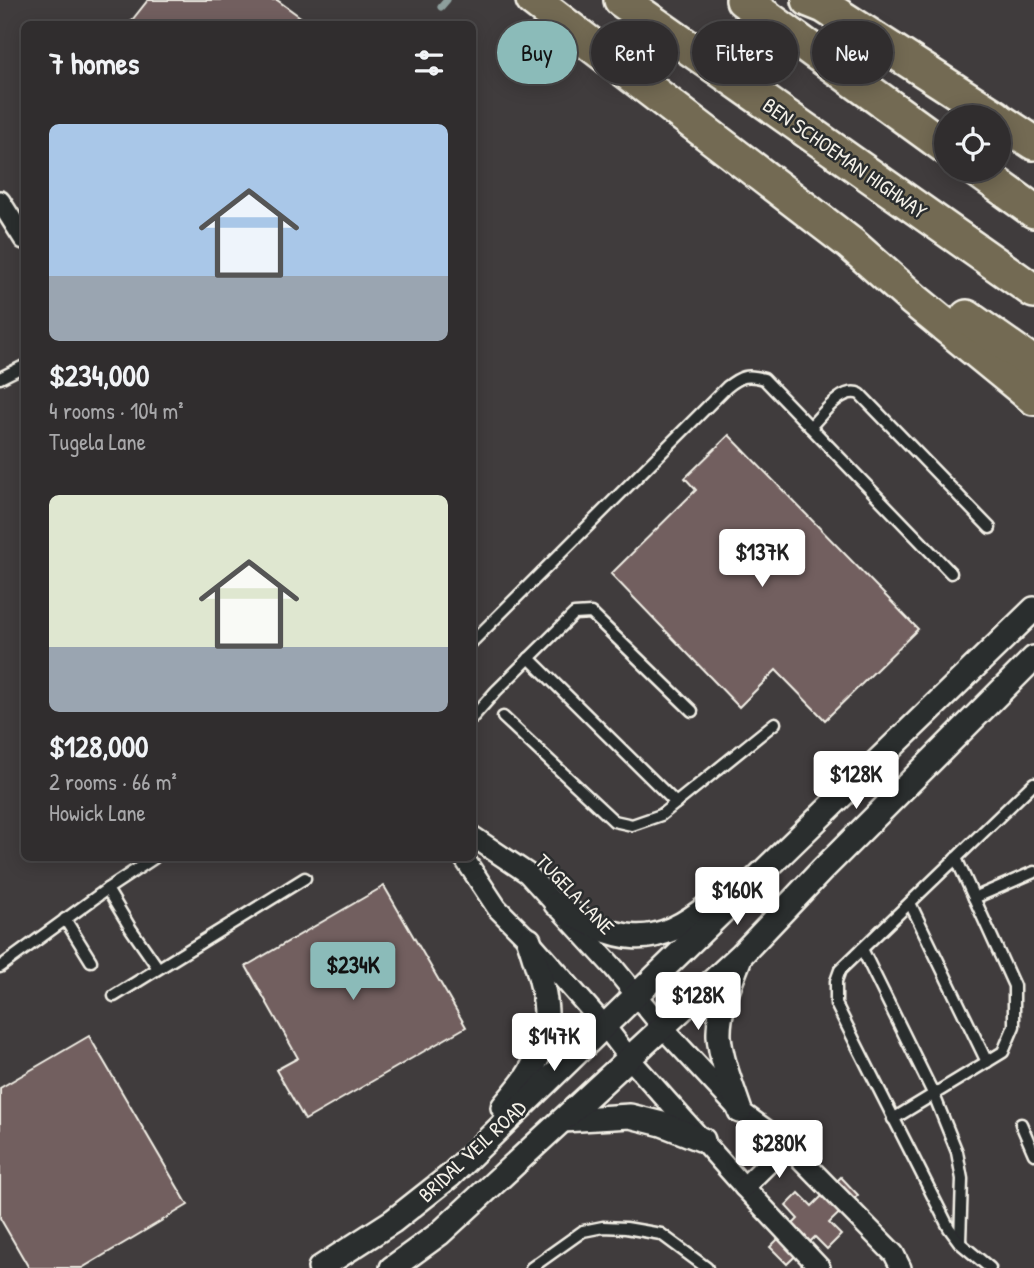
<!DOCTYPE html>
<html lang="en">
<head>
<meta charset="utf-8">
<style>
  :root { --surface:#302d2e; --page:#383536; --text:#f1f3f6; --muted:#a8a8aa; --line:#4b494a; --accent:#8bbbb9 }
  body { margin:0; font-family:"Patrick Hand",sans-serif; background:var(--page); color:var(--text); height:100vh; display:flex; flex-direction:column; font-size:26px; white-space:nowrap }
  * { box-sizing:border-box; margin:0 }
  p { font-size:23px; color:var(--muted) }
  .icon { flex:none; width:38px; height:38px; fill:none; stroke:currentColor; stroke-width:2; stroke-linecap:round; stroke-linejoin:round }
  .map { position:relative; flex:1; overflow:hidden }
  .drawer { position:absolute; left:21px; top:21px; width:455px; height:840px; display:flex; flex-direction:column; background:var(--surface); border-radius:10px; box-shadow:0 4px 18px #0003,0 0 0 2px var(--line) }
  .drawer>* { flex:none }
  .guide { position:absolute; left:497px; top:21px; width:430px; height:63px; display:flex; gap:14px }
  .tools { position:absolute; left:934px; top:105px; display:grid; gap:14px }
  .tools a { display:grid; place-items:center; width:77px; height:77px; border-radius:50%; background:var(--surface); box-shadow:0 4px 18px #0003,0 0 0 2px var(--line); font-size:35px }
  .price { position:absolute; translate:-50% -60px; padding:0 16px; border-radius:7px; background:#fff; color:#222; font-size:23px; line-height:46px; filter:drop-shadow(0 2px 4px #0008) }
  .price::after { content:''; position:absolute; left:50%; top:42px; width:21px; height:16px; margin-left:-10px; background:inherit; clip-path:polygon(0 0,100% 0,50% 100%) }
  .price.on { background:var(--accent); color:#111 }
  ul { padding:0; list-style:none }
  li { display:grid; align-content:center; gap:14px; height:371px; padding:0 28px }
  li span { display:grid; place-items:center; height:217px; border-radius:10px; color:#555 }
  li>.icon { margin-inline-start:auto }
  span .icon { width:126px; height:126px; fill:#fffc; stroke-width:1 }
  li b { font-size:30px }
  h2 { display:flex; justify-content:space-between; align-items:center; height:84px; padding:0 28px; font-size:30px }
  .tag { padding:0 24px; border-radius:32px; background:var(--surface); box-shadow:0 4px 18px #0003,0 0 0 2px var(--line); font-size:24px; line-height:63px }
  .tag.on { background:var(--accent); color:#111 }
  .map>svg:first-child { display:block }
  .lines { fill:none; stroke-linecap:round; stroke-linejoin:round }
  .stream { stroke:#8d9e9c; stroke-width:7 }
  .building { fill:#725f5f; stroke:#f4f1e8; stroke-width:2 }
  .service-casing { stroke:#f4f1e8; stroke-width:15 }
  .minor-casing { stroke:#f4f1e8; stroke-width:24 }
  .tertiary-casing { stroke:#f4f1e8; stroke-width:28 }
  .motorway-casing { stroke:#f4f1e8; stroke-width:38 }
  .service { stroke:#2a2d2e; stroke-width:10 }
  .minor { stroke:#2a2d2e; stroke-width:19 }
  .tertiary { stroke:#2a2d2e; stroke-width:23 }
  .motorway { stroke:#736b52; stroke-width:33 }
  .labels { text-anchor:middle; dominant-baseline:central; stroke-width:5; stroke-linejoin:round; paint-order:stroke }
  .street-label { font-size:21px; fill:#f4f1e8; stroke:#2a2d2e }
</style>
</head>
<body>
<div class="map">
<svg width="1034" height="1268" viewBox="0 0 1034 1268">
  <rect width="100%" height="100%" fill="#403c3d"/>
  <filter id="ink" filterUnits="userSpaceOnUse"><feTurbulence type="fractalNoise" baseFrequency=".0143" numOctaves="2"/><feDisplacementMap in="SourceGraphic" scale="14" xChannelSelector="R" yChannelSelector="G"/><feConvolveMatrix kernelMatrix="1 2 1 2 8 2 1 2 1" color-interpolation-filters="sRGB"/></filter>
  <g filter="url(#ink)">
    <g class="lines">
      <polyline class="stream" points="441,7 447,0"/>
    </g>
    <g class="building">
      <polygon points="148,0 277,0 310,24 129,24"/>
      <polygon points="729,435 918,629 825,720 776,670 739,707 611,574 696,490 685,478"/>
      <polygon points="384,886 466,1027 305,1120 276,1070 298,1058 246,966"/>
      <polygon points="89,1036 188,1205 82,1268 29,1268 0,1218 0,1088"/>
      <polygon points="841,1177 858,1195 829,1223 841,1235 827,1249 815,1237 787,1264 770,1247 798,1219 786,1206 799,1193 812,1206"/>
    </g>
    <g class="lines">
      <defs>
        <g id="service">
          <polyline points="0,378 24,366"/>
          <path d="M810 427C822 415 842 386 860 394L990 528"/>
          <path d="M472 642 727 387C741 376 747 374 764 379L951 573"/>
          <polyline points="529,658 676,803"/>
          <polyline points="503,717 614,821 632,825 661,815 775,723"/>
          <polyline points="472,718 496,691 574,614 591,613 692,711"/>
          <polyline points="154,858 107,889 131,929 158,968"/>
          <polyline points="974,898 1034,872"/>
          <polyline points="910,903 987,1062"/>
          <polyline points="65,919 91,961"/>
          <polyline points="862,949 934,1095 957,1152 962,1179 960,1242"/>
          <polyline points="0,967 107,889"/>
          <polyline points="114,996 305,878"/>
          <polyline points="893,1119 1003,1052 1014,1026 1014,986 956,858"/>
          <polyline points="1021,1124 1034,1154"/>
          <polyline points="531,1268 583,1231 603,1227 626,1228 661,1234 707,1268"/>
          <polyline points="990,1268 960,1243 949,1228 836,1004 836,981 840,970 1034,783"/>
        </g>
        <g id="minor">
          <polyline points="0,201 24,239"/>
          <polyline points="472,836 527,873 614,968 662,1027 740,1111 787,1145 894,1254 901,1268"/>
          <polyline points="464,858 497,908 529,940 604,1025 630,1059 744,1187 820,1268"/>
          <polyline points="744,1187 787,1145"/>
        </g>
        <g id="tertiary">
          <path d="M556 904C618 943 653 953 713 902"/>
          <path d="M739 960C730 984 718 1010 719 1036 721 1061 732 1087 740 1111"/>
          <path d="M503 1107C512 1096 523 1084 530 1072 558 1026 544 987 529 940"/>
          <polyline points="563,1120 630,1116 662,1124 703,1140"/>
          <polyline points="320,1268 393,1221 450,1176 1034,609"/>
          <polyline points="392,1268 439,1234 742,954 822,870 1034,658"/>
        </g>
        <g id="motorway">
          <polyline points="533,0 851,244 913,299 1034,398"/>
          <polyline points="621,0 1034,291"/>
          <polyline points="743,0 947,148"/>
          <polyline points="809,0 824,6 996,117"/>
          <polyline points="999,120 1034,143"/>
          <polyline points="977,170 1034,211"/>
          <polyline points="967,317 1034,364"/>
        </g>
      </defs>
      <use href="#service" class="service-casing"/>
      <use href="#minor" class="minor-casing"/>
      <use href="#tertiary" class="tertiary-casing"/>
      <use href="#motorway" class="motorway-casing"/>
      <use href="#service" class="service"/>
      <use href="#minor" class="minor"/>
      <use href="#tertiary" class="tertiary"/>
      <use href="#motorway" class="motorway"/>
    </g>
  </g>
  <g class="labels">
    <g class="street-label">
      <text transform="translate(845 158) rotate(35)">BEN SCHOEMAN HIGHWAY</text>
      <text transform="translate(575 894) rotate(46)">TUGELA LANE</text>
      <text transform="translate(472 1151) rotate(-43)">BRIDAL VEIL ROAD</text>
    </g>
  </g>
</svg>
<div class="tools">
<a><svg class="icon" aria-label="locate" viewBox="0 0 24 24"><circle cx="12" cy="12" r="6"/><path d="M12 2v4M12 18v4M2 12h4M18 12h4"/></svg></a>
</div>
<b class="price" style="left:762px;top:589px">$137K</b>
<b class="price" style="left:856px;top:811px">$128K</b>
<b class="price" style="left:737px;top:927px">$160K</b>
<b class="price on" style="left:353px;top:1002px">$234K</b>
<b class="price" style="left:698px;top:1032px">$128K</b>
<b class="price" style="left:554px;top:1073px">$147K</b>
<b class="price" style="left:779px;top:1180px">$280K</b>
<div class="guide">
<a class="tag on">Buy</a>
<a class="tag">Rent</a>
<a class="tag">Filters</a>
<a class="tag">New</a>
</div>
<section class="drawer">
<h2>7 homes<svg class="icon" aria-label="filters" viewBox="0 0 24 24"><path d="M4 7h16M4 17h16"/><circle cx="9" cy="7" r="2"/><circle cx="15" cy="17" r="2"/></svg></h2>
<ul>
<li><span style="background:linear-gradient(#a9c7e8 70%,#9aa5b1 0)"><svg class="icon" aria-label="home" viewBox="0 0 24 24"><path d="M3 11l9-7 9 7M6 9v11h12V9"/></svg></span><div><b>$234,000</b><p>4 rooms · 104 m²</p><p>Tugela Lane</p></div></li>
<li><span style="background:linear-gradient(#dfe7d0 70%,#9aa5b1 0)"><svg class="icon" aria-label="home" viewBox="0 0 24 24"><path d="M3 11l9-7 9 7M6 9v11h12V9"/></svg></span><div><b>$128,000</b><p>2 rooms · 66 m²</p><p>Howick Lane</p></div></li>
</ul>
</section>
</div>
</body>
</html>
